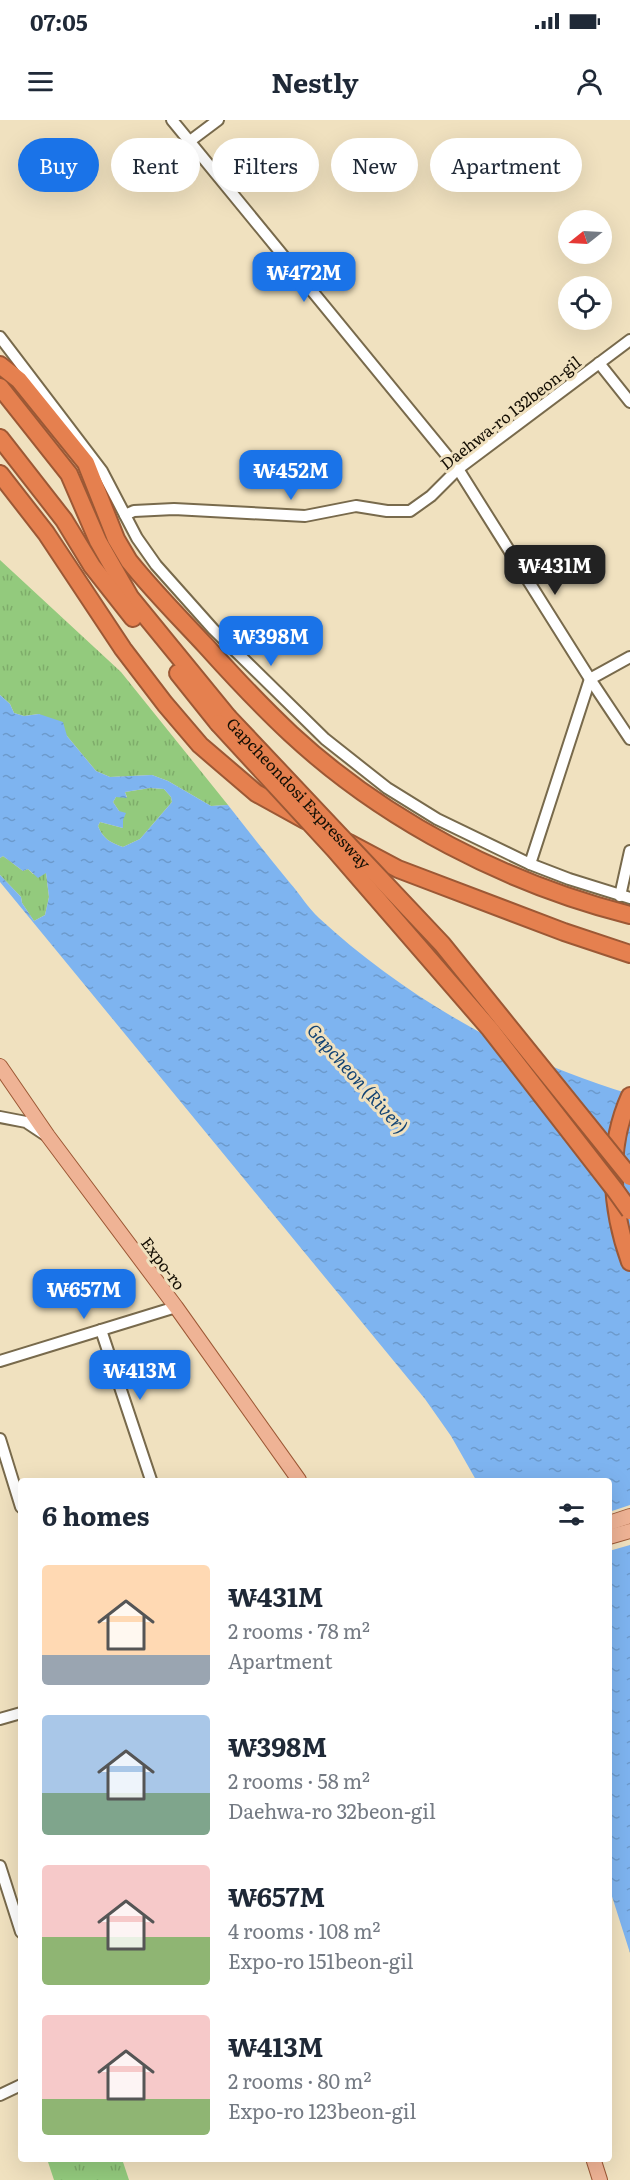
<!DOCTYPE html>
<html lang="en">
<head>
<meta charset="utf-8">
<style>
  :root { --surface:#fff; --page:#f6f6f7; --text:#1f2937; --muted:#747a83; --accent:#1a73e8 }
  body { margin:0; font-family:Literata,serif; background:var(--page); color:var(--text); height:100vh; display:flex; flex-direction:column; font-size:22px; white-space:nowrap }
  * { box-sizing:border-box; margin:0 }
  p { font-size:20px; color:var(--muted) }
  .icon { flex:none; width:33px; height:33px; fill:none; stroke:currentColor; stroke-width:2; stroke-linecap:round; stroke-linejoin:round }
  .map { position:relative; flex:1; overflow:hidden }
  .details { position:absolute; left:18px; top:1358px; width:594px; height:684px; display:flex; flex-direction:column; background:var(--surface); border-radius:6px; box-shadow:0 6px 24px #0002 }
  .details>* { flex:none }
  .top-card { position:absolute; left:18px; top:18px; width:594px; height:54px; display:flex; gap:12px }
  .needle { width:39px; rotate:252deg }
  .tools { position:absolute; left:558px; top:90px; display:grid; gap:12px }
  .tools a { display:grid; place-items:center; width:54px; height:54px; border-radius:50%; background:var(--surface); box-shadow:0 6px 24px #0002; font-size:30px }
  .price { position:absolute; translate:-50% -51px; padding:0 14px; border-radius:12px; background:var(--accent); color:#fff; font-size:20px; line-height:39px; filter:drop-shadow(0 2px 3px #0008) }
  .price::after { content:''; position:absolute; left:50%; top:36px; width:18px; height:14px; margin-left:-9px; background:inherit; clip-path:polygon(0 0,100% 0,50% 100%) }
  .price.active { background:#222; color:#fff }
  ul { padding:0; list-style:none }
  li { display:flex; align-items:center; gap:18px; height:150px; padding:0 24px }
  li span { display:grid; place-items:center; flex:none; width:168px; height:120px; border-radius:6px; color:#555 }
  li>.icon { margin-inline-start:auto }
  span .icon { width:72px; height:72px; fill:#fffc; stroke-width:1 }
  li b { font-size:26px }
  h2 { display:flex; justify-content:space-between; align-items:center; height:72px; padding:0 24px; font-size:26px }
  .pill { padding:0 21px; border-radius:27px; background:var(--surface); box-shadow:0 6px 24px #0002; font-size:21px; line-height:54px }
  .pill.active { background:var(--accent); color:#fff }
  .status { display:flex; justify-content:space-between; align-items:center; height:42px; padding:0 30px; background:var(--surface); direction:ltr }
  .status svg { height:16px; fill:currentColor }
  header { display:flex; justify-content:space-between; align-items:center; height:78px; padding:0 24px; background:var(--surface); font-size:27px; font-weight:700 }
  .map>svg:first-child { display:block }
  .grass { fill:url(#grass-tufts) }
  .water { fill:url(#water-ripples); fill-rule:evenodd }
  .pier { fill:#f0e1bf }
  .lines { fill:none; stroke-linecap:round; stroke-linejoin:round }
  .minor-casing { stroke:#786a4c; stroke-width:14 }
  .major-casing { stroke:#9c5835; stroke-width:16 }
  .highway-casing { stroke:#9c5835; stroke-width:20 }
  .minor { stroke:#fff; stroke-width:10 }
  .major { stroke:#efb395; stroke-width:14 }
  .highway { stroke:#e5804f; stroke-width:16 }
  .highway-bridge-casing { stroke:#9c5835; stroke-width:20; stroke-linecap:butt }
  .highway-bridge { stroke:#e5804f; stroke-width:16 }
  .labels { text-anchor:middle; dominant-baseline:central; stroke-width:6; stroke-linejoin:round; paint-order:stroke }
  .street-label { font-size:16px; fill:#150f04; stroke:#f0e1bf }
  .water-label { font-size:18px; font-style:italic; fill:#134373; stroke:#f0e1bf }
</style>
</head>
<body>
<div class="status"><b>07:05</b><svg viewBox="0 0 49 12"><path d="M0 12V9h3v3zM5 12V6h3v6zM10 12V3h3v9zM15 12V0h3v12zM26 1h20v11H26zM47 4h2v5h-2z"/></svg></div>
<header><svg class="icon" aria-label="menu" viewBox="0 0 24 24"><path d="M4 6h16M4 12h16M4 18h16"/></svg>Nestly<svg class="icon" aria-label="person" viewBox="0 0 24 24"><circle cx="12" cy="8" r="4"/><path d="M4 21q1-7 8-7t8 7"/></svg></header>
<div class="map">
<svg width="630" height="2060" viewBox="0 0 630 2060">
  <defs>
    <pattern id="grass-tufts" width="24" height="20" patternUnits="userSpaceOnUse" patternTransform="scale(1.5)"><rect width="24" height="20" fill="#93ca7d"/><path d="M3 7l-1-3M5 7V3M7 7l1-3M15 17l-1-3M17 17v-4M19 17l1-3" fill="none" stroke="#7eac6a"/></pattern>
    <pattern id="water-ripples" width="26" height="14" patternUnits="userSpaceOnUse" patternTransform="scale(1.5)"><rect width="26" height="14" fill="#7eb4f0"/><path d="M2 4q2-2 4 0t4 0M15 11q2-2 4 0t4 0" fill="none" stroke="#6c9acc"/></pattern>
  </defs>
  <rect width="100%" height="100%" fill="#f0e1bf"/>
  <g class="grass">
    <polygon points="0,440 121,552 228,685 211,686 168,661 152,655 110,657 96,651 67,616 39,594 24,596 14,593 10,584 0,575"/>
    <path d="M150 668 164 669 171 677 172 682 140 719 123 727C111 723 103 719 98 706L100 702 123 708 119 691 113 682 116 677H127L125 672Z"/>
    <polygon points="3,736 23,751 28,749 33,754 46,753 49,777 45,795 34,801 22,783 21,777 0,755 0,738"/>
    <polygon points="47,2039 122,2039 129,2060 54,2060"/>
  </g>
  <path class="water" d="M0 575 10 584 14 593 24 596 39 594 63 602 67 616 96 651 110 657 152 655 168 661 211 686 228 685C248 711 269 737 290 763 300 774 308 788 319 798 407 879 515 940 630 974V1833L609 1767V1360H476L451 1316 425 1279 0 762V755L21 777 22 783 34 801 45 795 49 777 46 753 38 758 28 749 23 751 3 736 0 738ZM150 668 164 669 171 677 172 682 140 719 123 727C111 723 103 719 98 706L100 702 123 708V700L126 693 119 691 113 682 116 677 127 678 125 672Z"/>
  <polygon class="pier" points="630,1385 630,1425 609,1431 609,1392"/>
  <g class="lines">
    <defs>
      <g id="minor">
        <polyline points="172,0 458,349 590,559 630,619"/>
        <polyline points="190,21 218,0"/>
        <polyline points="0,217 102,351 137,418 156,445 213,509 325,619 387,668 437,699 530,744 569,759 630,778"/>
        <polyline points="599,243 630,282"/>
        <polyline points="125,395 134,391 174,389 305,396 356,386 387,391 410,391 431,376 458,349 630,220"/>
        <polyline points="530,744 590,559 630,537"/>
        <polyline points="620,776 630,731"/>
        <polyline points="0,997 26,1002 44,1014"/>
        <polyline points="101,1210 151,1360"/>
        <polyline points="0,1241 176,1187"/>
        <polyline points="0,1319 21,1387"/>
        <polyline points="0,1599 21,1593"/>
        <polyline points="0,1746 21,1812"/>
        <polyline points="0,1975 21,1965"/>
      </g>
      <g id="major">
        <polyline points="0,946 48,1016 176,1187 299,1360"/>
        <polyline points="609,1403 630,1396"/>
        <polyline points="609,1417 630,1411"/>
        <polyline points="593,2038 600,2060"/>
      </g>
      <g id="highway">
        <path d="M0 245 19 260 86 343 116 419 129 441C153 471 180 498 206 526 233 556 261 586 291 614 385 701 507 764 630 795"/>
        <polyline points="0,267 69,354 98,421 130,477 228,597"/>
        <polyline points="0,318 64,400 92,446 133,498"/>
        <polyline points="0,354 46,413 123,529 165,584 200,625 256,673 305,700"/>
        <polyline points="178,553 218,603"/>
        <polyline points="349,723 398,749 564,812 630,834"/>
        <path d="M630 976C606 1029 611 1089 630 1142"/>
      </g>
    </defs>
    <use href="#minor" class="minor-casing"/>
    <use href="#major" class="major-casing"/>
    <use href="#highway" class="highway-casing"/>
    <use href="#minor" class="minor"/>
    <use href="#major" class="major"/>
    <use href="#highway" class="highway"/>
    <defs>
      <g id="highway-bridge">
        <path id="s1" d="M228 597 442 824 630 1057"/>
        <polyline points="218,603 334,729 490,909 615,1070 630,1091"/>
      </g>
    </defs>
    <use href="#highway-bridge" class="highway-bridge-casing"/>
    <use href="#highway-bridge" class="highway-bridge"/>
  </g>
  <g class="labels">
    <g class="street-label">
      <text transform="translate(510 292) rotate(-38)">Daehwa-ro 132beon-gil</text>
      <text stroke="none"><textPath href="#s1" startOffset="104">Gapcheondosi Expressway</textPath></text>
      <text transform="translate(164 1143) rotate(53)">Expo-ro</text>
    </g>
    <g class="water-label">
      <text transform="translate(358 958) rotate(48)">Gapcheon (River)</text>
    </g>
  </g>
</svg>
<div class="tools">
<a><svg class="needle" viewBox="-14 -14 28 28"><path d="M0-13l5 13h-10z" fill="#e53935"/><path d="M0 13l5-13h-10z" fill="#747a83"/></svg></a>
<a><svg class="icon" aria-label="locate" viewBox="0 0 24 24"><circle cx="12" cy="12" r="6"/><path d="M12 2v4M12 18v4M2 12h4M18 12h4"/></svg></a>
</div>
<b class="price" style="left:304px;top:183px">₩472M</b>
<b class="price" style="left:291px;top:381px">₩452M</b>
<b class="price active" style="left:555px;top:476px">₩431M</b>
<b class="price" style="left:271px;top:547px">₩398M</b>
<b class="price" style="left:84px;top:1200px">₩657M</b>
<b class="price" style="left:140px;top:1281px">₩413M</b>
<div class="top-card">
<a class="pill active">Buy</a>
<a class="pill">Rent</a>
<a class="pill">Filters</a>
<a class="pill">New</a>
<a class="pill">Apartment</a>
</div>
<section class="details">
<h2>6 homes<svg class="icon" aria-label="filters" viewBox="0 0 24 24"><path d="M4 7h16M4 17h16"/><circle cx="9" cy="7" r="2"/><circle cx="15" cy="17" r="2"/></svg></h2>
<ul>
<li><span style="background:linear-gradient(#ffd9b3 75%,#9aa5b1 0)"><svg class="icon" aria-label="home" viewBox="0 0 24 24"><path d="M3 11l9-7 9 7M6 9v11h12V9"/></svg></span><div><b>₩431M</b><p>2 rooms · 78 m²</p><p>Apartment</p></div></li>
<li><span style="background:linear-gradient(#a9c7e8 65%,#7fa58c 0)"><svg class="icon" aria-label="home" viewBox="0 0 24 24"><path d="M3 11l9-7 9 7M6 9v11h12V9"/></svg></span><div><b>₩398M</b><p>2 rooms · 58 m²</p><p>Daehwa-ro 32beon-gil</p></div></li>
<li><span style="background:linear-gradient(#f6c9c9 60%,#8fb573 0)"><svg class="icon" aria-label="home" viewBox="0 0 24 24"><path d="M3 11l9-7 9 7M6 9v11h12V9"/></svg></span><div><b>₩657M</b><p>4 rooms · 108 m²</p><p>Expo-ro 151beon-gil</p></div></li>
<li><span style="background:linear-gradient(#f6c9c9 70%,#8fb573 0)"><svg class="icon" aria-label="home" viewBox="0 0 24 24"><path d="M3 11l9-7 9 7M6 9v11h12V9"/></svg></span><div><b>₩413M</b><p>2 rooms · 80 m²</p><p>Expo-ro 123beon-gil</p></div></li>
</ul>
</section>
</div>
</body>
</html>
